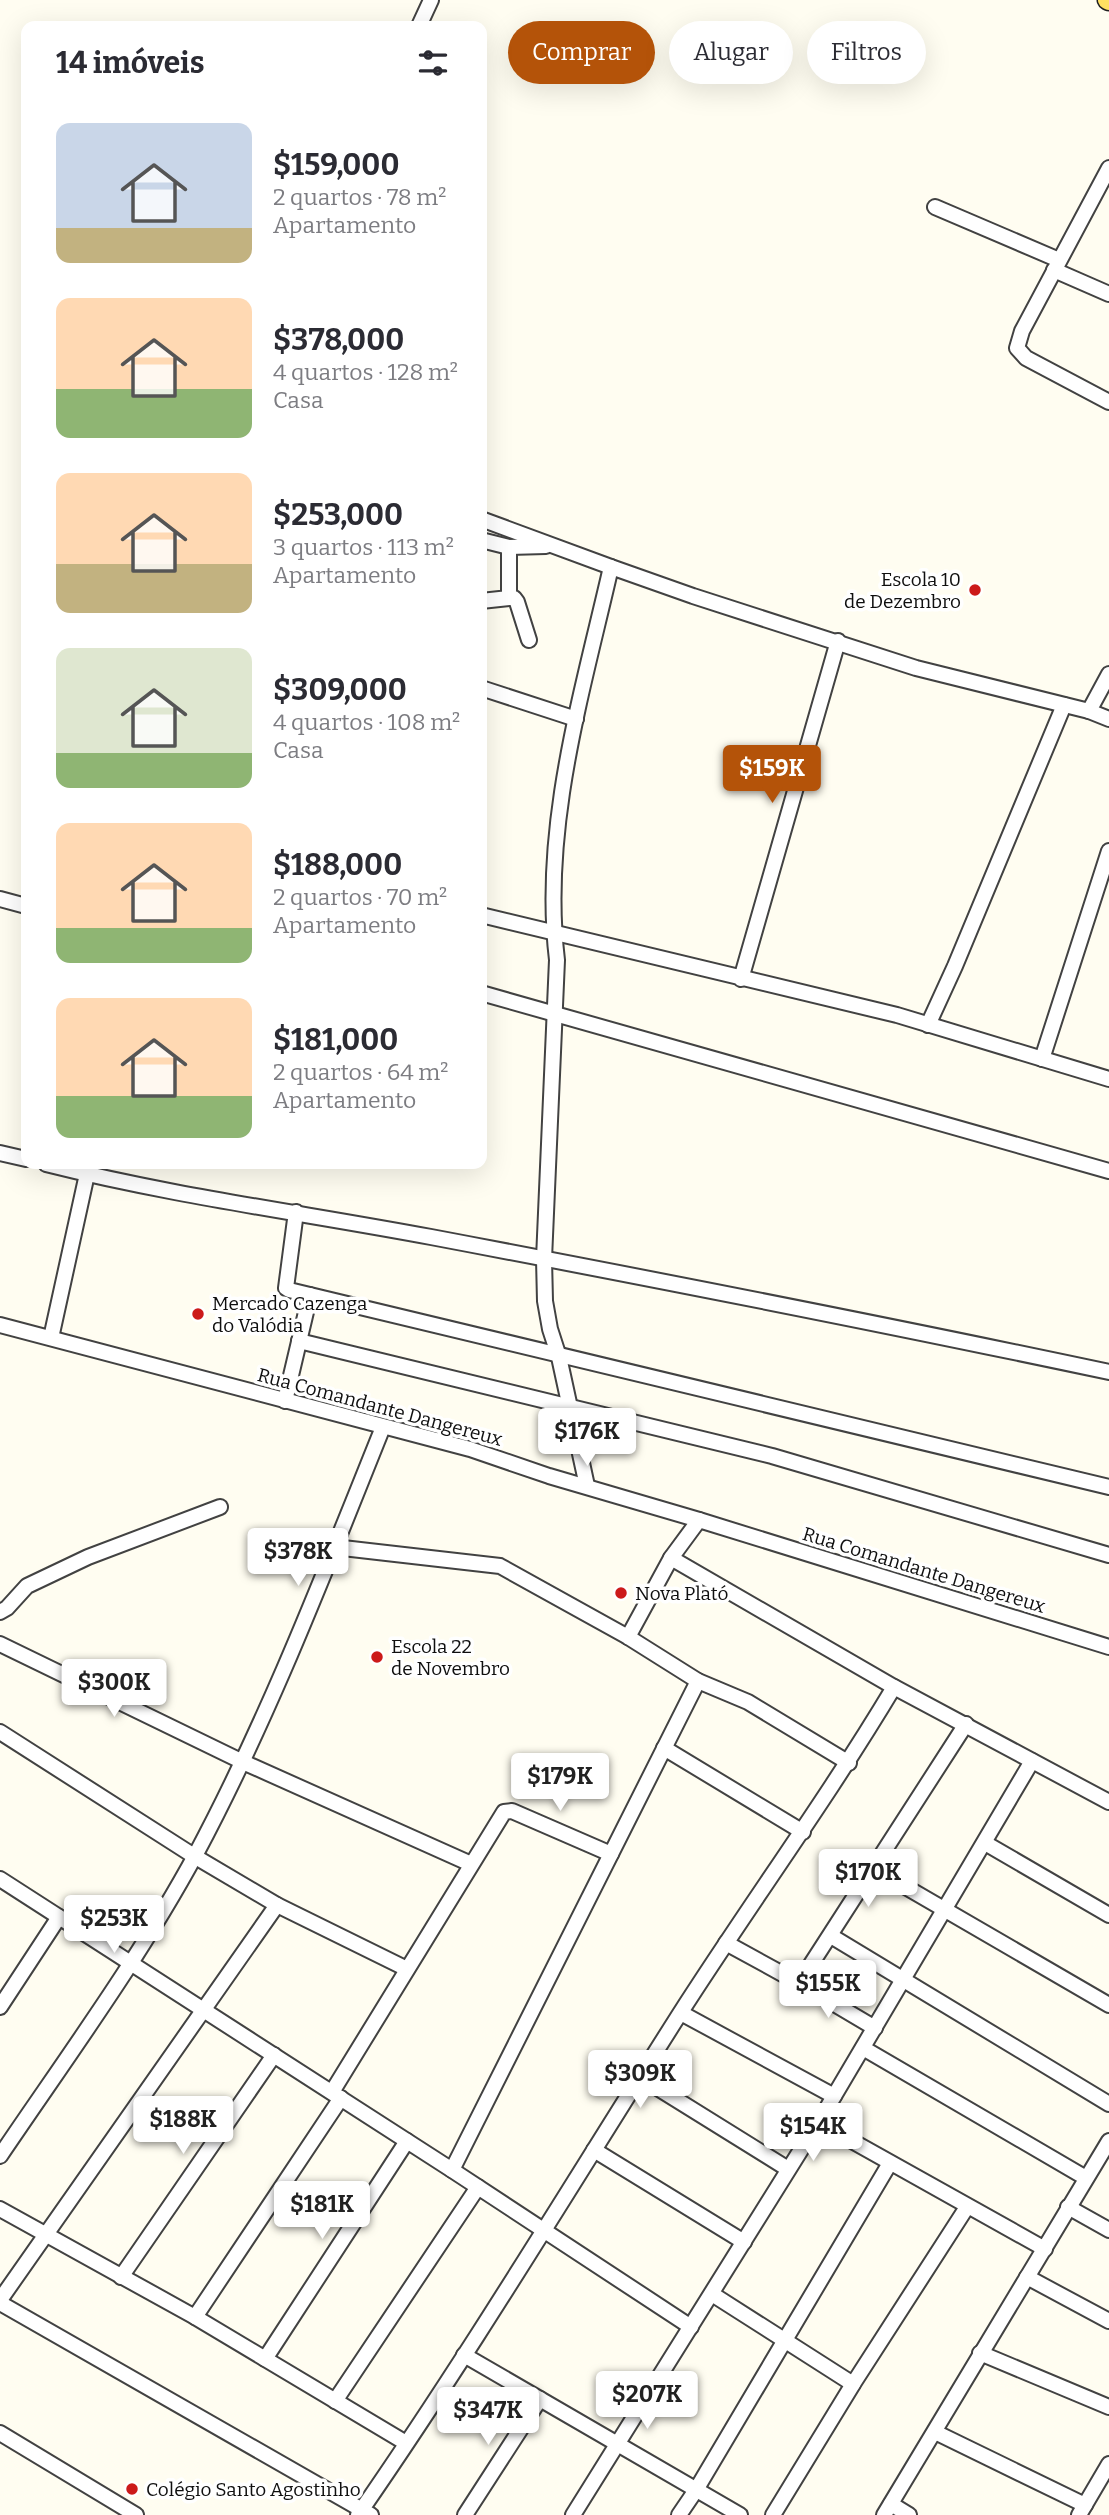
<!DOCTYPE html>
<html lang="pt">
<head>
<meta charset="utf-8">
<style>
  :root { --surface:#fff; --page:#f7f7f7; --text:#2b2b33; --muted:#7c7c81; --accent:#b45309 }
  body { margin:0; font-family:Bitter,serif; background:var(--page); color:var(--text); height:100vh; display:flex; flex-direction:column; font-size:26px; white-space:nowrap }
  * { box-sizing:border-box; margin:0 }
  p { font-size:23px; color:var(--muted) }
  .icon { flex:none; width:38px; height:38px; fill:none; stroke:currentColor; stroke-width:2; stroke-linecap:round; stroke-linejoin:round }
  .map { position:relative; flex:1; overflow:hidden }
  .panel { position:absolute; left:21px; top:21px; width:466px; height:1148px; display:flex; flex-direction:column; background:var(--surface); border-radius:14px; box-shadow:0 7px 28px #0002 }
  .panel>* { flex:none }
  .hud { position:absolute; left:508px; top:21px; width:495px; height:63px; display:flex; gap:14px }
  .price { position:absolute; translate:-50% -60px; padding:0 16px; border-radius:7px; background:#fff; color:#222; font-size:23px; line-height:46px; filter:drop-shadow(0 2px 4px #0008) }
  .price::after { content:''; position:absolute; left:50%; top:42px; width:21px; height:16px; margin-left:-10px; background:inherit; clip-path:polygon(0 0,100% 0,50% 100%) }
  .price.active { background:var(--accent); color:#fff }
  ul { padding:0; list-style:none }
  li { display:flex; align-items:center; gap:21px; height:175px; padding:0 35px }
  li span { display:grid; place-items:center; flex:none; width:196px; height:140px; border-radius:14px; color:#555 }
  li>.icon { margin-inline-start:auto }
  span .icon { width:84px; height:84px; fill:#fffc; stroke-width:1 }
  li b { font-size:30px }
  h2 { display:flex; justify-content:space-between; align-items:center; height:84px; padding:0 35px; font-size:30px }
  .tag { padding:0 24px; border-radius:32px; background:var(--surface); box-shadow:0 7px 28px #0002; font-size:24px; line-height:63px }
  .tag.active { background:var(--accent); color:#fff }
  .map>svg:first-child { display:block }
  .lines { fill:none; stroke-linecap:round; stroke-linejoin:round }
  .minor-casing { stroke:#424242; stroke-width:18 }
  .major-casing { stroke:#202020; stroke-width:21 }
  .minor { stroke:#fff; stroke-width:14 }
  .major { stroke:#ffe061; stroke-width:18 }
  .poi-dot { fill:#cc1a1a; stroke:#fff; stroke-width:2.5 }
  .labels { text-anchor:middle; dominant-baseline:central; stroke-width:7; stroke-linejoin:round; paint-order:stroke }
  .poi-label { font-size:19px; fill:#0f0f0f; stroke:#fff; text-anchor:start }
  .street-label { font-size:19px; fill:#0f0f0f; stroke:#fff }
</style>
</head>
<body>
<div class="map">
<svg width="1109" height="2515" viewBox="0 0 1109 2515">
  <rect width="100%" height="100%" fill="#fffdf1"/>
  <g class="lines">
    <defs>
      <g id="minor">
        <polyline points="419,26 431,0"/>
        <polyline points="1109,168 1022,331 1017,348 1026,358 1109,402"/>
        <polyline points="935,207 1059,260"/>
        <polyline points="1054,270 1109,294"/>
        <polyline points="481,519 611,567"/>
        <polyline points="481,540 509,547 546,546"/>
        <polyline points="509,598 514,598 517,602 529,640"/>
        <polyline points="481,601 509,598 509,547"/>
        <polyline points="481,688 576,719"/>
        <polyline points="1089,711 1109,674"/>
        <polyline points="0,899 26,906"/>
        <polyline points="481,915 897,1015 1109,1079"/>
        <polyline points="741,979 838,641"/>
        <polyline points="481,993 1109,1171"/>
        <polyline points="928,1025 955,966 1064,705"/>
        <polyline points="1042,1059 1109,851"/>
        <polyline points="0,1153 26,1159"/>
        <path d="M46 1164C173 1196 303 1213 431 1237 658 1280 883 1324 1109 1372"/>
        <polyline points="296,1212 286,1288 289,1290 1109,1487"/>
        <polyline points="0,1325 470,1449 549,1476 699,1520 1109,1647"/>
        <polyline points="51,1338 87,1174"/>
        <polyline points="299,1341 772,1456 1109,1555"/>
        <polyline points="285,1401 310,1295"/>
        <path d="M587 1486 559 1357 550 1329 545 1301 544 1259 557 960C541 828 582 694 611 567L693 596 916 668 1089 711 1109 719"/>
        <polyline points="334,1547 500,1566 628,1637 698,1681 748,1702 849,1763"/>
        <polyline points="671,1558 894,1687 1109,1802"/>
        <polyline points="0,1612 7,1608 27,1586 88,1557 220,1507"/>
        <polyline points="628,1637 671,1558 699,1520"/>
        <polyline points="0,1644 243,1762 471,1864"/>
        <polyline points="0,1732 194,1856 277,1905 407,1969"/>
        <polyline points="664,1748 803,1832"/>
        <polyline points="985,1843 1109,1915"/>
        <polyline points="873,1868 1109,2005"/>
        <polyline points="0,1879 452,2170 691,2327"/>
        <polyline points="831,1936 1109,2104"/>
        <polyline points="726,1943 799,1983 966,1724"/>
        <polyline points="799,1983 875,2028"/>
        <polyline points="0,2007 59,1917"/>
        <polyline points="681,2013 834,2096"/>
        <polyline points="863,2048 1086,2178"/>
        <polyline points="640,2077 788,2169"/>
        <polyline points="332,2092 504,1812 512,1811 611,1854"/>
        <polyline points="818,2122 1045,2249"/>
        <polyline points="594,2150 744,2242"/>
        <path d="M0 2156C67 2057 139 1959 196 1854 269 1717 325 1571 383 1427"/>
        <polyline points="452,2170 698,1681"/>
        <polyline points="1068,2207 1109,2230"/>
        <polyline points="0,2209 195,2317 406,2443"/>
        <polyline points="121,2277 274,2055"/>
        <polyline points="1027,2277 1109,2321"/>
        <polyline points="712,2294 853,2384"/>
        <polyline points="0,2300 277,1905"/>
        <polyline points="0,2303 371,2515"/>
        <polyline points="195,2317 341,2098"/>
        <polyline points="980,2353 1109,2407"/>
        <polyline points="464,2355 740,2515"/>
        <polyline points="265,2359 407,2141"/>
        <polyline points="335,2401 478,2187"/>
        <polyline points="935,2432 1085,2505"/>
        <polyline points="0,2433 136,2515"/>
        <polyline points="891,2504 909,2515"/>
        <path d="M358 2515C471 2352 573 2182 679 2015 750 1904 827 1799 894 1687"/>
        <polyline points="465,2515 540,2399"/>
        <polyline points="573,2515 827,2108 1032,1761"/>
        <polyline points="679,2515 696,2490 890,2163"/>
        <polyline points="773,2515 853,2384 967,2207"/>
        <polyline points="884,2515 1109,2141"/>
        <polyline points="1079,2515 1109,2464"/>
      </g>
      <polyline id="major" points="1107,0 1109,1"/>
    </defs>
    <use href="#minor" class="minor-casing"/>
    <use href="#major" class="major-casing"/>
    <use href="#minor" class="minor"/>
    <use href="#major" class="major"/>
  </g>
  <g class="poi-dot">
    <circle cx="975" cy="590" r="7"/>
    <circle cx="198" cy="1314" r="7"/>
    <circle cx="621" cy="1593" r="7"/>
    <circle cx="377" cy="1657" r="7"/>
    <circle cx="132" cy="2489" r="7"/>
  </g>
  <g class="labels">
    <g class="poi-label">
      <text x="961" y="579" text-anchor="end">Escola 10<tspan x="961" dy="22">de Dezembro</tspan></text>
      <text x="212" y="1303">Mercado Cazenga<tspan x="212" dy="22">do Valódia</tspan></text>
      <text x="635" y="1593">Nova Plató</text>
      <text x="391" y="1646">Escola 22<tspan x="391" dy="22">de Novembro</tspan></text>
      <text x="146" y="2489">Colégio Santo Agostinho</text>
    </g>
    <g class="street-label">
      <text transform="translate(380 1407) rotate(15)">Rua Comandante Dangereux</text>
      <text transform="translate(924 1570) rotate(17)">Rua Comandante Dangereux</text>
    </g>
  </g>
</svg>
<b class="price active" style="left:772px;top:805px">$159K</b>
<b class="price" style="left:587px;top:1468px">$176K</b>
<b class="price" style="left:298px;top:1588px">$378K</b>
<b class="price" style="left:114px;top:1719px">$300K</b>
<b class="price" style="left:560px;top:1813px">$179K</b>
<b class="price" style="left:868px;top:1909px">$170K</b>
<b class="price" style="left:114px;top:1955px">$253K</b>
<b class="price" style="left:828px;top:2020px">$155K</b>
<b class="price" style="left:640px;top:2110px">$309K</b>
<b class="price" style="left:183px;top:2156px">$188K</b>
<b class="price" style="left:813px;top:2163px">$154K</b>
<b class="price" style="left:322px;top:2241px">$181K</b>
<b class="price" style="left:647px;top:2431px">$207K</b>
<b class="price" style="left:488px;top:2447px">$347K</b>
<div class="hud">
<a class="tag active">Comprar</a>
<a class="tag">Alugar</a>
<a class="tag">Filtros</a>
</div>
<section class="panel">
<h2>14 imóveis<svg class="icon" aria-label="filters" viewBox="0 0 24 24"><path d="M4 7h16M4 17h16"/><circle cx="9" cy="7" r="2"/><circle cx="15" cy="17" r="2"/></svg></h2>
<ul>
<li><span style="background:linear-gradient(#c9d6e8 75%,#c2b280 0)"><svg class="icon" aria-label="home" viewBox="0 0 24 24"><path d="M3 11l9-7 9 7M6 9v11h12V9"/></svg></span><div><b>$159,000</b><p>2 quartos · 78 m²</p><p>Apartamento</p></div></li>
<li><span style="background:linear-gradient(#ffd9b3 65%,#8fb573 0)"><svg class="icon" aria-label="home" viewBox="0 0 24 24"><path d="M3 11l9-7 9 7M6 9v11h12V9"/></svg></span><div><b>$378,000</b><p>4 quartos · 128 m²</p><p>Casa</p></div></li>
<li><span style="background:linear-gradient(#ffd9b3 65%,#c2b280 0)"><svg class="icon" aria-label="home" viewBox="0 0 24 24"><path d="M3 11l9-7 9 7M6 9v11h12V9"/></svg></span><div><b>$253,000</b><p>3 quartos · 113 m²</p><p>Apartamento</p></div></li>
<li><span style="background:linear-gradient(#dfe7d0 75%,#8fb573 0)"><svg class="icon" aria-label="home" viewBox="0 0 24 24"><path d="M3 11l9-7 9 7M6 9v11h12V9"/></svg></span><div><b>$309,000</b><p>4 quartos · 108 m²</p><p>Casa</p></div></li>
<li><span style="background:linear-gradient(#ffd9b3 75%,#8fb573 0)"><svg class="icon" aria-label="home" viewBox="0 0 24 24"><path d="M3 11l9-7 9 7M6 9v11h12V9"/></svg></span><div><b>$188,000</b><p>2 quartos · 70 m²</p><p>Apartamento</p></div></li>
<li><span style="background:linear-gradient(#ffd9b3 70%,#8fb573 0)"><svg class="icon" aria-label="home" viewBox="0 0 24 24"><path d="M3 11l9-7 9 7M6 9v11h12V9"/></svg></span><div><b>$181,000</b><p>2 quartos · 64 m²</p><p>Apartamento</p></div></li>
</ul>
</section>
</div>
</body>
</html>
